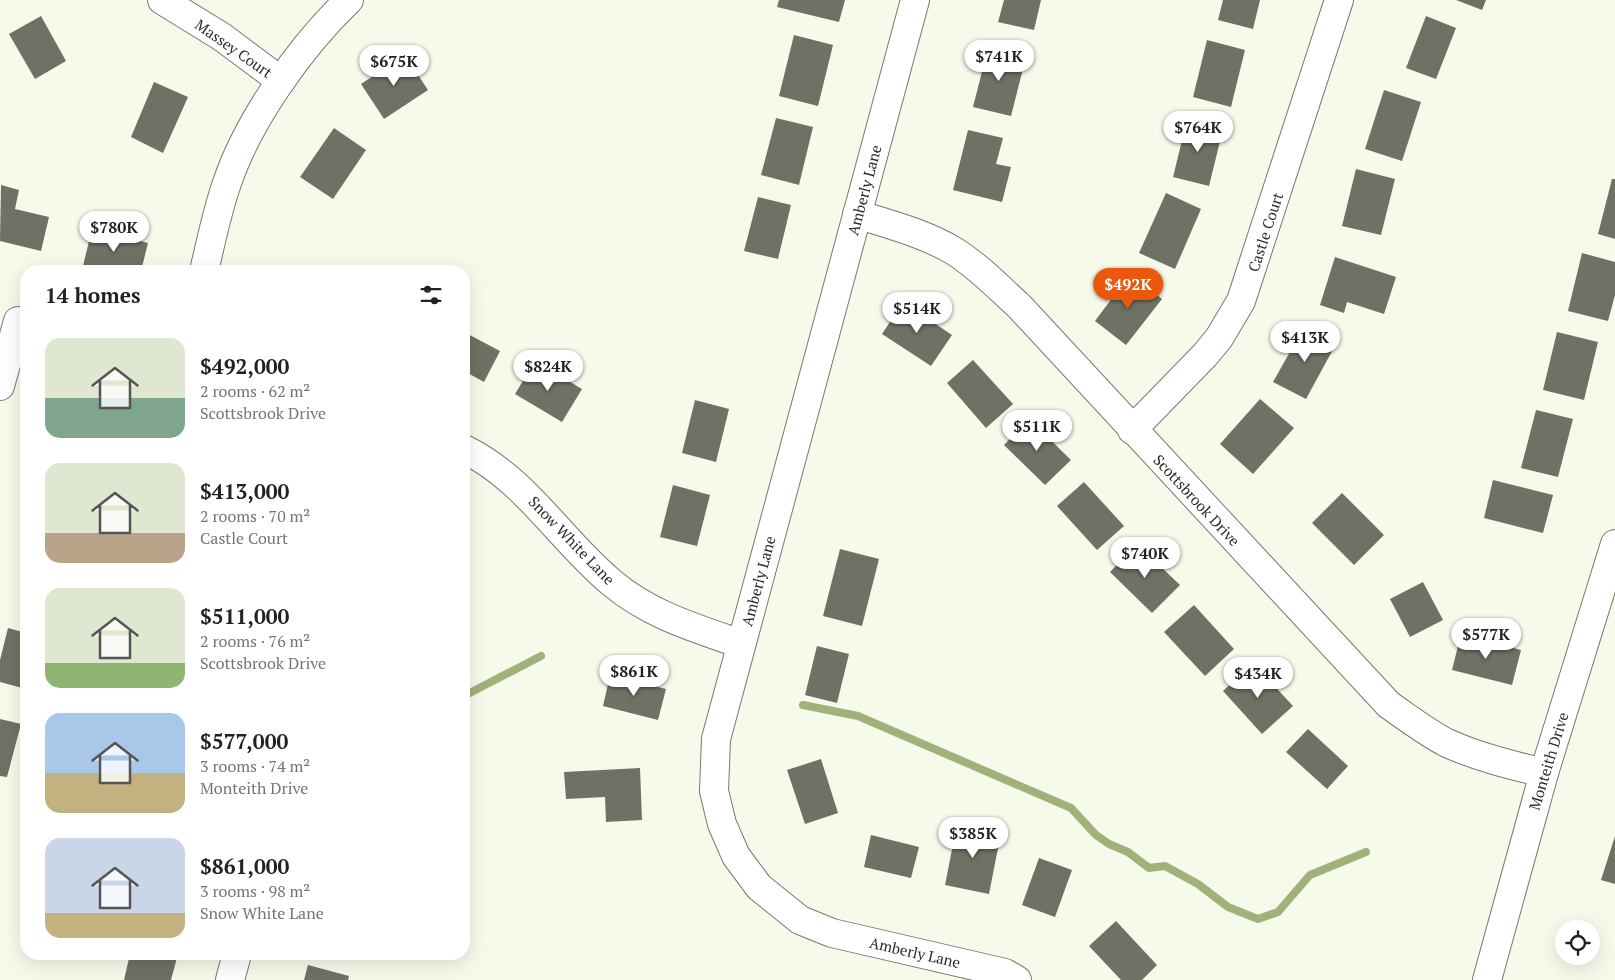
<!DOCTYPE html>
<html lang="en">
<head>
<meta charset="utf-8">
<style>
  :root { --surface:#fff; --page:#f2f2f2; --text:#202124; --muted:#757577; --accent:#ea580c }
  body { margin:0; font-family:"PT Serif",serif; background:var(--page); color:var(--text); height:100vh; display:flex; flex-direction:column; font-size:19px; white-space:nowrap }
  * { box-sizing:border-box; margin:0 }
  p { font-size:16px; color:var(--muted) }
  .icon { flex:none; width:28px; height:28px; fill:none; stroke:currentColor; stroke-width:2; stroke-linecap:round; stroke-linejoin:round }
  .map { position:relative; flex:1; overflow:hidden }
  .side { position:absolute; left:20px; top:265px; width:450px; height:695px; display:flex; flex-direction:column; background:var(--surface); border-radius:20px; box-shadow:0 5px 20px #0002 }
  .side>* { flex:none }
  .tools { position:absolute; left:1555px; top:920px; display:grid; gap:10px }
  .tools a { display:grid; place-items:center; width:45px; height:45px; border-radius:50%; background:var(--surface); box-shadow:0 5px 20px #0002; font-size:25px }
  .price { position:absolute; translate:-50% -42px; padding:0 11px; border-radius:18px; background:#fff; color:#222; font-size:16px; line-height:32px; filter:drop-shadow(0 1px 2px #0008) }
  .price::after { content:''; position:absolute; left:50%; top:30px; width:15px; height:11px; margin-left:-8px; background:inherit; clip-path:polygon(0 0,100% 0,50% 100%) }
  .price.active { background:var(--accent); color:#fff }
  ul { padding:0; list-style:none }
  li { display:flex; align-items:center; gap:15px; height:125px; padding:0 25px }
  li span { display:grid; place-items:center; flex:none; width:140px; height:100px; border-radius:15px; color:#555 }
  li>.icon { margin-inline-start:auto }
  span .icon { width:60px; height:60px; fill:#fffc; stroke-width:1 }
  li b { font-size:21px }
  h2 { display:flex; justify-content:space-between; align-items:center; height:60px; padding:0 25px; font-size:21px }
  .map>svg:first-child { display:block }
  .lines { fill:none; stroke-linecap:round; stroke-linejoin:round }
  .stream { stroke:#a2b179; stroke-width:8 }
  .building { fill:#6e7265 }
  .minor-casing { stroke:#767a6d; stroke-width:30 }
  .minor { stroke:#fff; stroke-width:28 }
  .labels { text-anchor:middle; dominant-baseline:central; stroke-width:5; stroke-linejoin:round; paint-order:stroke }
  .street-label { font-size:15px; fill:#2b2d27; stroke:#fff }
</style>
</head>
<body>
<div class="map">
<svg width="1615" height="980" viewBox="0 0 1615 980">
  <rect width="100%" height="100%" fill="#f6faeb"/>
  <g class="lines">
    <g class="stream">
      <polyline points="464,696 541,656"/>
      <polyline points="803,705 858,716 1071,808 1096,835 1109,844 1128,852 1149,868 1165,866 1198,884 1228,907 1258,919 1278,912 1310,875 1366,852"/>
    </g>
  </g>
  <g class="building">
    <polygon points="779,0 845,0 839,22 777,7"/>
    <polygon points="1004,0 1041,0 1034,30 998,22"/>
    <polygon points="1223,0 1260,0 1253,29 1218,20"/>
    <polygon points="1456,0 1486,0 1482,10"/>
    <polygon points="41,16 66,61 35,79 9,34"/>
    <polygon points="1426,16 1456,28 1436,79 1406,68"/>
    <polygon points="794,35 833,45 818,106 779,96"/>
    <polygon points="1207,40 1245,50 1231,107 1193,97"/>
    <polygon points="988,48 1026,57 1011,116 973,107"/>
    <polygon points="405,55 428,90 384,119 361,84"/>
    <polygon points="154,82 188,97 163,153 131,137"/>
    <polygon points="1384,90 1421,102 1402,161 1365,149"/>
    <polygon points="776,118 813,127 799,185 761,175"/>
    <polygon points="1187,120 1223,129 1209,186 1173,177"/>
    <polygon points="334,128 366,150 333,199 300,177"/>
    <polygon points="968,130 1003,138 996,164 1011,167 1002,202 953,190"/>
    <polygon points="1356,169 1395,179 1381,235 1342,226"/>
    <polygon points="1612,179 1615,179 1615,239 1598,234"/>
    <polygon points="1,185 19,190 15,209 49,217 41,251 0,241"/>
    <polygon points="1166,193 1201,209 1175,269 1139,253"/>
    <polygon points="758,197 791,205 778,259 744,251"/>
    <polygon points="92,229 148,243 141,271 105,271 83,266"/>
    <polygon points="1582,253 1615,262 1615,295 1608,321 1568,311"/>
    <polygon points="1335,257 1396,277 1384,314 1347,302 1344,313 1320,305"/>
    <polygon points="1130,274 1162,299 1126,345 1095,321"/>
    <polygon points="903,302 952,335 931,366 882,334"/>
    <polygon points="1304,327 1336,344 1306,399 1273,382"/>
    <polygon points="464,332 500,351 484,382 464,371"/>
    <polygon points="1557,332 1598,342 1584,400 1543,390"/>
    <polygon points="973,360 1013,404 986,428 947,383"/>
    <polygon points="535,361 582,389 562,422 515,394"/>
    <polygon points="1260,399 1294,428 1253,474 1220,444"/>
    <polygon points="695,400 729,409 716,462 682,453"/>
    <polygon points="1536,410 1573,419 1558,477 1521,468"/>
    <polygon points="1029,419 1071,460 1045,485 1004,445"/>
    <polygon points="1493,480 1553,495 1543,533 1484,518"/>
    <polygon points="1084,482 1124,526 1097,550 1057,506"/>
    <polygon points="673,485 710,495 697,546 660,537"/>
    <polygon points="1342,493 1384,535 1354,565 1312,523"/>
    <polygon points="1137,544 1180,585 1152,613 1110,572"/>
    <polygon points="840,549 879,559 862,626 823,616"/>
    <polygon points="1423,582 1443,620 1410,637 1390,599"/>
    <polygon points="1194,605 1234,649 1205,676 1164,632"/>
    <polygon points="8,628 26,633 26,689 0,682 0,660"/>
    <polygon points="1461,634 1521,650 1512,685 1452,670"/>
    <polygon points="817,646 849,654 837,703 805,695"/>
    <polygon points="1253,663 1293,706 1262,734 1223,691"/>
    <polygon points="610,675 666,689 658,720 603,706"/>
    <polygon points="0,719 21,724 7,777 0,776"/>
    <polygon points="1308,729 1348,766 1327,789 1286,752"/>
    <polygon points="821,759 838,813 805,824 787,770"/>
    <polygon points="640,768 642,820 606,822 605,797 566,799 564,772"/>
    <polygon points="957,824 1001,833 989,894 945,885"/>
    <polygon points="871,835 919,847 911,878 864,867"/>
    <polygon points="1615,836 1615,884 1601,880"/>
    <polygon points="1039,858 1072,870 1055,917 1022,905"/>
    <polygon points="1116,921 1157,965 1142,980 1121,980 1089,946"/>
    <polygon points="130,954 178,954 171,980 124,980"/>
    <polygon points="308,965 349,976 348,980 304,980"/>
  </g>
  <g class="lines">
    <defs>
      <g id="minor">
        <polyline points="162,0 222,37 281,81"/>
        <polyline points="915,0 716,739 714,791 722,824 736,856 759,887 800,920 832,933 1005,973 1017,980"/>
        <path d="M857 214C890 225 924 233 954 251 978 266 998 287 1019 306L1389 705C1408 718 1426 732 1447 743 1478 757 1511 765 1544 773"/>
        <path d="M204 271C211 242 217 211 227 183 248 120 301 46 349 0"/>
        <polyline points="0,386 18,321"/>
        <polyline points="1132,430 1205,355 1219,338 1241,301 1339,0"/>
        <path d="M464 449C526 479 560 540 612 583 650 615 695 628 741 644"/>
        <polyline points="230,980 237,954"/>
        <polyline points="1487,980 1544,773 1615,544"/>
      </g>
    </defs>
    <use href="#minor" class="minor-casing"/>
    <use href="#minor" class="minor"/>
  </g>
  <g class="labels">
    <g class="street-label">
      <text transform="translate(234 48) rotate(35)">Massey Court</text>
      <text transform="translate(864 190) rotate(-75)">Amberly Lane</text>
      <text transform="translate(1265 232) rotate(-72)">Castle Court</text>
      <text transform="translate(1197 500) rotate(47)">Scottsbrook Drive</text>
      <text transform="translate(572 540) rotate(46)">Snow White Lane</text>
      <text transform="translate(758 581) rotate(-75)">Amberly Lane</text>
      <text transform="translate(1548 761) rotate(-73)">Monteith Drive</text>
      <text transform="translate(915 952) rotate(13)">Amberly Lane</text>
    </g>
  </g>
</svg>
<div class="tools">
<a><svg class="icon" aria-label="locate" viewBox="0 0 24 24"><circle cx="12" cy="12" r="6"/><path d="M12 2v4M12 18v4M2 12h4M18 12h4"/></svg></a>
</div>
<b class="price" style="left:999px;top:82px">$741K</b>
<b class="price" style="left:394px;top:87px">$675K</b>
<b class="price" style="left:1198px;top:153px">$764K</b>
<b class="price" style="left:114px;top:253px">$780K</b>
<b class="price active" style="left:1128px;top:310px">$492K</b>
<b class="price" style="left:917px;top:334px">$514K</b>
<b class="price" style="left:1305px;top:363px">$413K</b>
<b class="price" style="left:548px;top:392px">$824K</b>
<b class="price" style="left:1037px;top:452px">$511K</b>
<b class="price" style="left:1145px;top:579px">$740K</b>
<b class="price" style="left:1486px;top:660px">$577K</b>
<b class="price" style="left:634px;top:697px">$861K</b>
<b class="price" style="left:1258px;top:699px">$434K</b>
<b class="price" style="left:973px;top:859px">$385K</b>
<section class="side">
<h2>14 homes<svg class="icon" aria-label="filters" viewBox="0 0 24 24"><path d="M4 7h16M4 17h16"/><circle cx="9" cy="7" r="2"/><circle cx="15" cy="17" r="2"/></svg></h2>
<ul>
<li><span style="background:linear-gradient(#dfe7d0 60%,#7fa58c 0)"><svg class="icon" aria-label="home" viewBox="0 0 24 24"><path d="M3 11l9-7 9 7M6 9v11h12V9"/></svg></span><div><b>$492,000</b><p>2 rooms · 62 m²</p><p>Scottsbrook Drive</p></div></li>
<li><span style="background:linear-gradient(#dfe7d0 70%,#b9a48a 0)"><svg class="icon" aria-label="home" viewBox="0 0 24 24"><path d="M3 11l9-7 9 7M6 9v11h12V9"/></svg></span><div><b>$413,000</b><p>2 rooms · 70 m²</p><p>Castle Court</p></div></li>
<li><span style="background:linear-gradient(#dfe7d0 75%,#8fb573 0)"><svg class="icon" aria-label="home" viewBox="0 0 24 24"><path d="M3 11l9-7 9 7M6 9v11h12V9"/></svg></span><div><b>$511,000</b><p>2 rooms · 76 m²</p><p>Scottsbrook Drive</p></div></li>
<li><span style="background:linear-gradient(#a9c7e8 60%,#c2b280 0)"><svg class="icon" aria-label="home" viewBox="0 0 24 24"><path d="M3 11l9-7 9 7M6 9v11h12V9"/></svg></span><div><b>$577,000</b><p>3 rooms · 74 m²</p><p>Monteith Drive</p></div></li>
<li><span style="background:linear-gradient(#c9d6e8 75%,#c2b280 0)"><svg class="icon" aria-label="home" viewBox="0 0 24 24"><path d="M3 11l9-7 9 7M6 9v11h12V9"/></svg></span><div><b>$861,000</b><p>3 rooms · 98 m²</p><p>Snow White Lane</p></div></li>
</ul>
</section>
</div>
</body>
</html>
